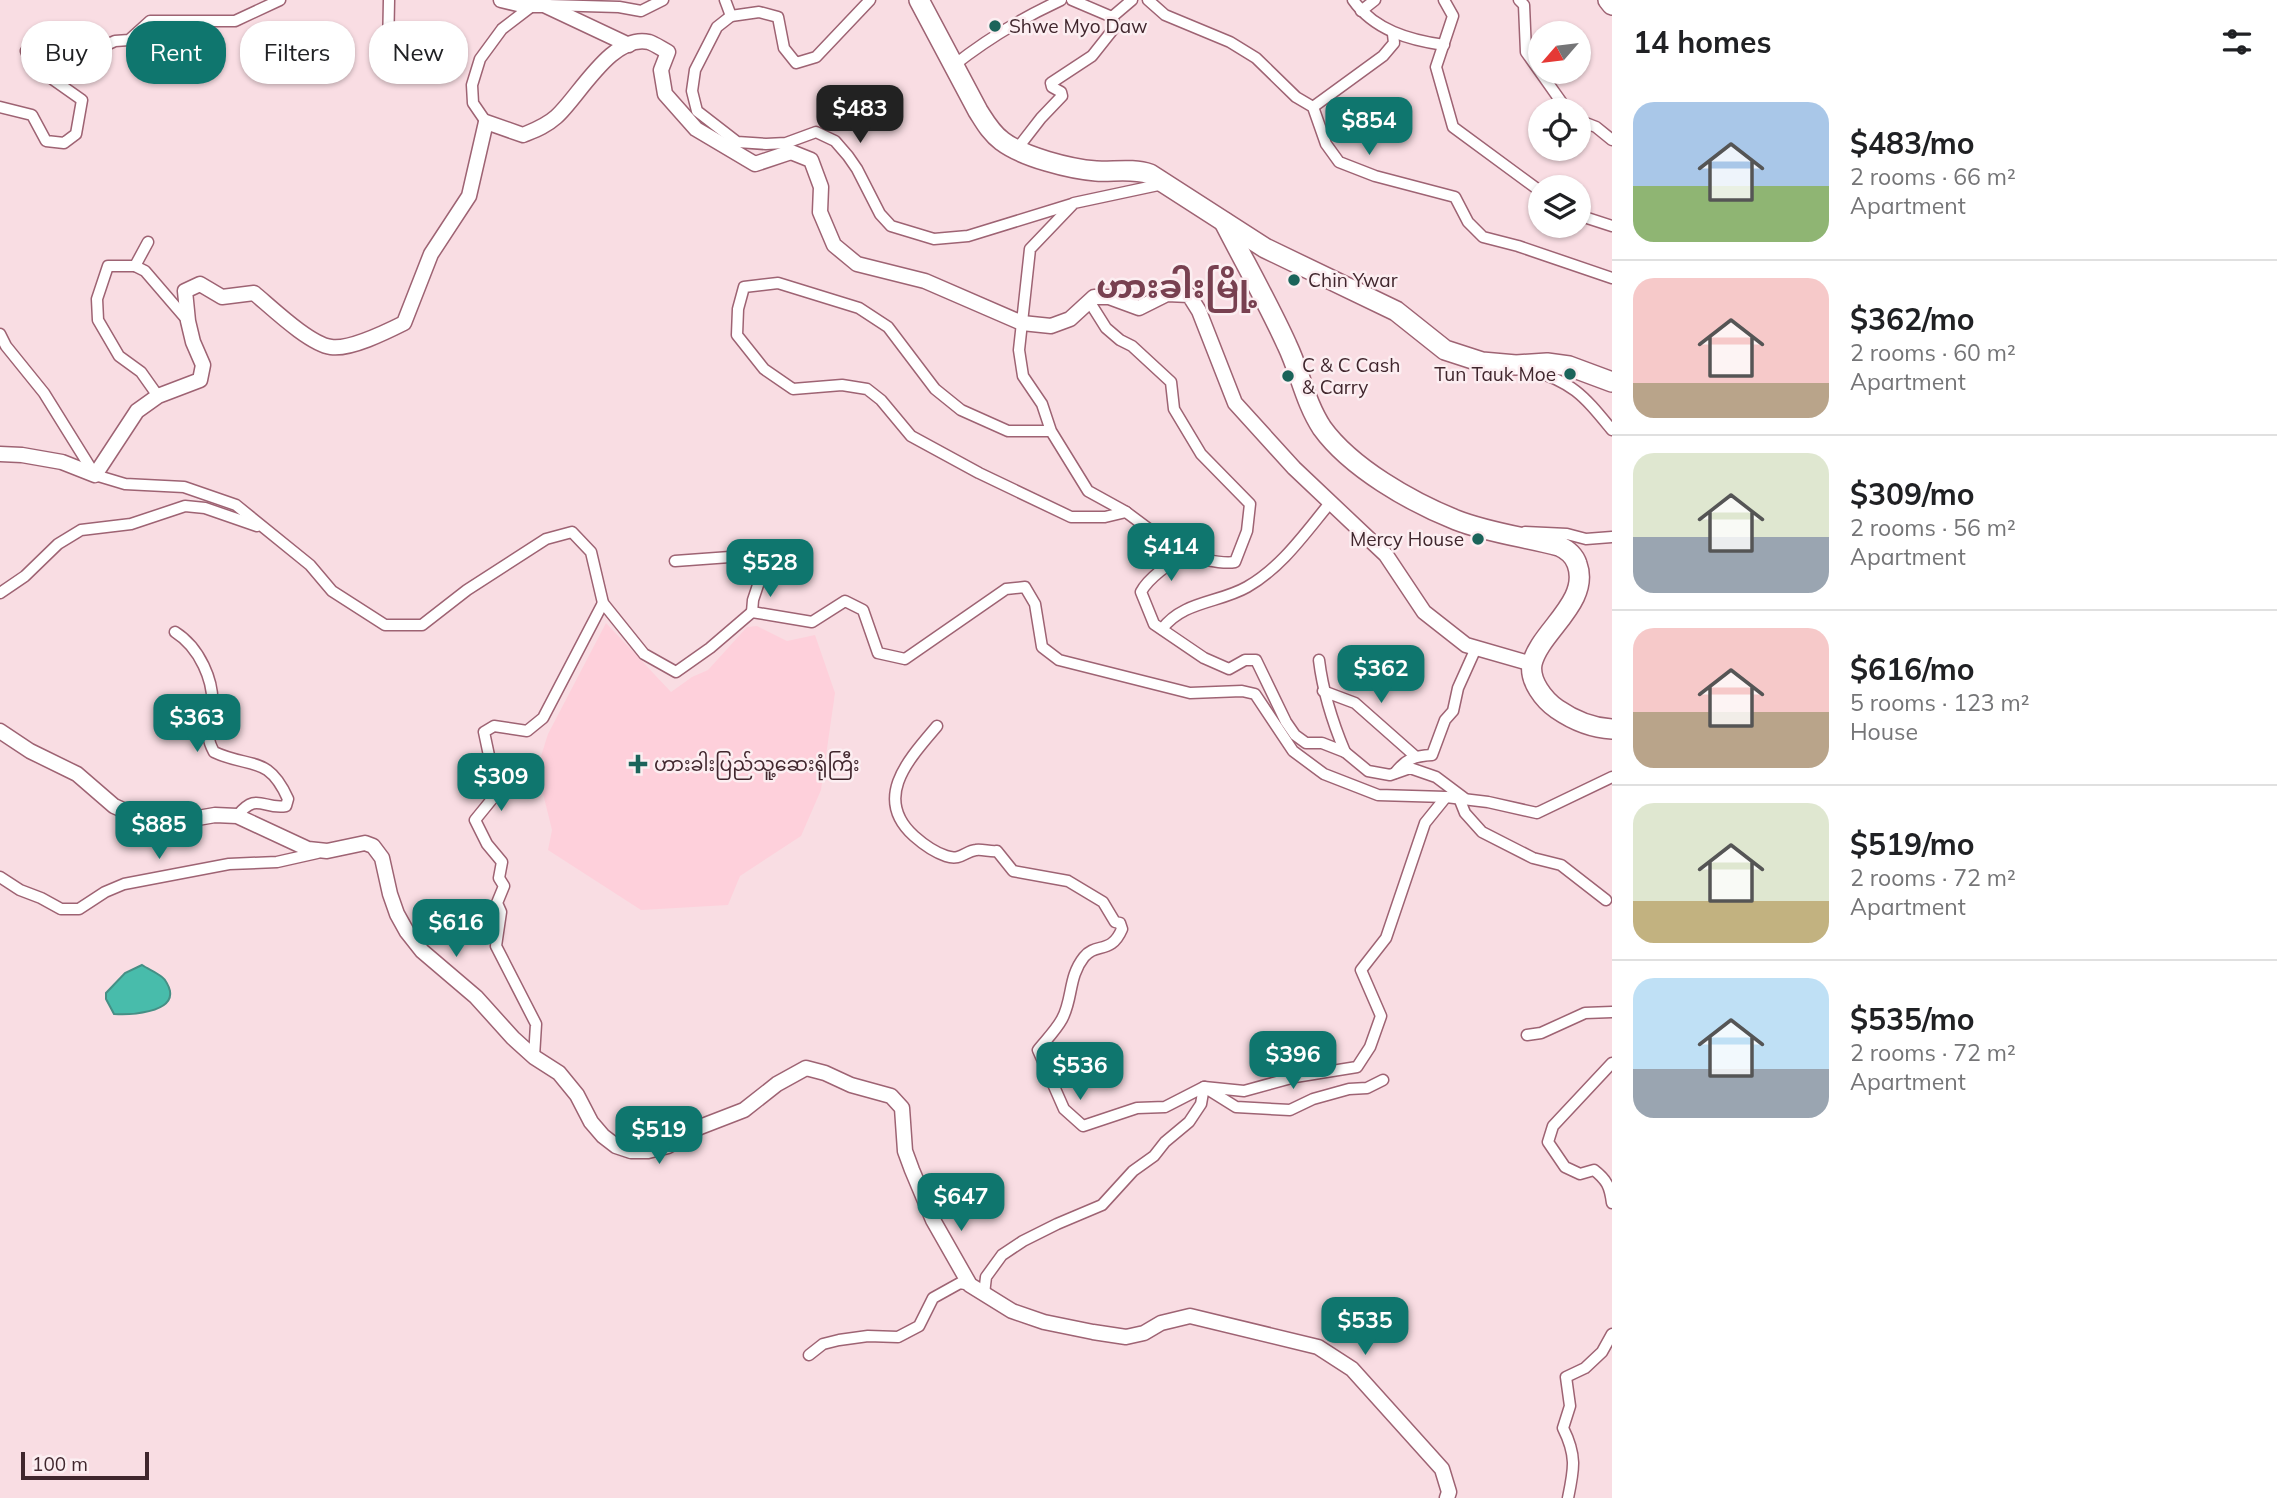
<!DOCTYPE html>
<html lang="en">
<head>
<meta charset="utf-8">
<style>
  :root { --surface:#fff; --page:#f2f2f2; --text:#202124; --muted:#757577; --line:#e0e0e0; --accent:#0f766e }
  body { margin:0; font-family:Mulish,"Noto Sans Myanmar",sans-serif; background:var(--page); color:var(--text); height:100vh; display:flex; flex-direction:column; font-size:26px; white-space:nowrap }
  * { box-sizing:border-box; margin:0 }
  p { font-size:23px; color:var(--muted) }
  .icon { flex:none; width:38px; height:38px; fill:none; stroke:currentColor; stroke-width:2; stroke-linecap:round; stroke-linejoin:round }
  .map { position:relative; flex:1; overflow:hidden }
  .side { display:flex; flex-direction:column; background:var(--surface); width:665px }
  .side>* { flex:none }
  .banner { position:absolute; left:21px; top:21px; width:665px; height:63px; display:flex; gap:14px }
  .needle { width:46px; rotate:242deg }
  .tools { position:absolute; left:1528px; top:21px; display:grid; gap:14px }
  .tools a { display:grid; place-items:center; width:63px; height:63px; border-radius:50%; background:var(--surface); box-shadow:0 2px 5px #0004; font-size:35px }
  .scale { position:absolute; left:21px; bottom:18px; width:128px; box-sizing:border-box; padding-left:7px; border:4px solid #40262d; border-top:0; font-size:19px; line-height:24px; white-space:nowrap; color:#40262d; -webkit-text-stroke:5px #fceef1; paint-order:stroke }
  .price { position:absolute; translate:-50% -60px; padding:0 16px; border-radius:14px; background:var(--accent); color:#fff; font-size:23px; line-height:46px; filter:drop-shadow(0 2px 4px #0008) }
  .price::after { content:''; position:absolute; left:50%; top:42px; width:21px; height:16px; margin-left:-10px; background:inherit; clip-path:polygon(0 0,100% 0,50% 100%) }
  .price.current { background:#222; color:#fff }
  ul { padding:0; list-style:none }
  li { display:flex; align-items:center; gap:21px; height:175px; padding:0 21px }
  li+li { border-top:2px solid var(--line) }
  li span { display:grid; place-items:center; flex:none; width:196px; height:140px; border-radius:21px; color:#555 }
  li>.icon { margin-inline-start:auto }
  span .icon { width:84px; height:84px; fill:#fffc; stroke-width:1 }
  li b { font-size:30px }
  h2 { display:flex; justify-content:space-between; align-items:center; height:84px; padding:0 21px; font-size:30px }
  .tag { padding:0 24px; border-radius:28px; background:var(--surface); box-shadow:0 2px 5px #0004; font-size:24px; line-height:63px }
  .tag.current { background:var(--accent); color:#fff }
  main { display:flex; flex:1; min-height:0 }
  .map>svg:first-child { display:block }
  .built { fill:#fed0db }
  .water { fill:#48bcab; stroke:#468f85; stroke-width:2 }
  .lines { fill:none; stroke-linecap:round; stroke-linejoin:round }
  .street-casing { stroke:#9e6373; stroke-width:13 }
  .secondary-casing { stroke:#9e6373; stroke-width:17 }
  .highway-casing { stroke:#9e6373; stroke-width:22 }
  .street { stroke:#fff; stroke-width:10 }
  .secondary { stroke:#fff; stroke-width:14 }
  .highway { stroke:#fff; stroke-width:19 }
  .poi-dot { fill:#1b645a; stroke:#fceef1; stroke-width:2.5 }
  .labels { text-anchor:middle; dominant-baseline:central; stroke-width:5; stroke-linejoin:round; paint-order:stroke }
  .poi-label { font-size:19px; fill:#40262d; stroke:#fceef1; text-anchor:start }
  .town-label { font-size:33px; font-weight:bold; fill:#784050; stroke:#fceef1 }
</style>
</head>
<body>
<main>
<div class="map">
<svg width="1612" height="1498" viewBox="0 0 1612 1498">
  <rect width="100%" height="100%" fill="#f9dde3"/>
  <polygon class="built" points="606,623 671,692 692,677 708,670 747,627 757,626 787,641 815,635 835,693 821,790 801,836 740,876 728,905 641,910 548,850 552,830 537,769 548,734"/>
  <path class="water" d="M142 965C148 969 156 972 162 977 165 979 169 986 170 991 174 1013 129 1015 114 1014L106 999V993L125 973Z"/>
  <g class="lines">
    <defs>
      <g id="street">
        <polyline points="725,0 731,16 759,12 778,17 784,48 796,63 816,57 870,0"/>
        <polyline points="1072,0 1112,17 1132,0"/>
        <polyline points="1148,0 1165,15 1230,42 1256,58 1296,97 1313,107 1326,144 1339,162 1375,176 1455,197 1468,222 1483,237 1518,246 1612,278"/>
        <path d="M1353 0C1374 30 1409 40 1444 45"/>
        <polyline points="1444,0 1453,16 1436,67 1453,127 1540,191"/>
        <polyline points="1519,0 1524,5 1526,52 1567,110"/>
        <polyline points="547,5 619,7 641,11 663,0"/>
        <polyline points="1361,11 1375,0"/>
        <polyline points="731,16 717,27 695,70 692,91 697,111 737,142 766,144 786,143 816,132 835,141 848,156 857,169 880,214 891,226 934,239 968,236 1072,204"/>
        <polyline points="388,51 389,0"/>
        <path d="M953 66C987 39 1022 18 1061 0"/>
        <polyline points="0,107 32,115 46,141 64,143 76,134 82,100 31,64 26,51 59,55 69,62 115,41 129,40 150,21 235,21 280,0"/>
        <polyline points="1313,107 1383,56 1394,43 1393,34"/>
        <polyline points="1578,120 1596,127 1612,140"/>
        <polyline points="486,122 473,103 472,85 480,59 502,29 532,6"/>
        <polyline points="1017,149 1041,118 1062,96 1061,92 1052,87 1051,83 1092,56 1115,27 1112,17"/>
        <polyline points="1578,215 1612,226"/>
        <polyline points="148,242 135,266 108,266 97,299 98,320 119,356 141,372 158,396"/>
        <polyline points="135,266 145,271 188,321"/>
        <path d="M1089 301 1106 328 1120 340 1132 346 1171 382 1174 409 1201 454 1250 504 1247 531 1235 562C1217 565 1199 556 1184 558 1171 560 1147 580 1141 592L1154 624 1204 658 1229 669 1245 660H1256L1286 722 1295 735 1306 743H1322L1345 752 1368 771 1390 775 1410 768 1436 777 1464 798"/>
        <polyline points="0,334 6,346 44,393 95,475 125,484 184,487 236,505 310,565 332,591 385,625 422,625 467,590 546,539 572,532 591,552 603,603 644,654 676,672 710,648 752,612 812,622 845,601 863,610 878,653 905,659 1006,589 1025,587 1035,604 1042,647 1059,660 1190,693 1242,691 1255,694 1293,751 1324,774 1378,795 1446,797 1488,802 1537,813 1612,777"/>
        <path d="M1529 369C1574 383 1583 395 1612 430"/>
        <polyline points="1051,431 1008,431 961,410 935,389 888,327 859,308 778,283 744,287 738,309 737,335 764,369 793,389 842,385 867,389 881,400 911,436 979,473 1071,517 1105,517 1126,512 1088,491 1051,431 1042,404 1023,376 1019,350 1030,249 1074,203 1163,184"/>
        <polyline points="1126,512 1177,550 1184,558"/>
        <polyline points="1525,532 1567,534 1586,539 1612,537"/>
        <polyline points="675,561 730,557 759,582 753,600 752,612"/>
        <polyline points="0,593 25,576 58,544 81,530 131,524 185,506 205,508 257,526"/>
        <path d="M1162 629C1183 601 1219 603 1247 587 1282 567 1305 533 1330 503"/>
        <path d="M175 632C199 647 215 681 212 709 210 728 204 734 214 752 250 769 268 754 288 799L286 806C263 810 257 791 237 816"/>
        <path d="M1319 660C1323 693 1332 721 1345 752"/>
        <polyline points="1323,691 1355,703 1415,756"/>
        <path d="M937 726C909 759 872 798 914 836 923 844 934 852 946 856 961 861 965 851 976 850 982 849 991 852 997 851L1013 871 1068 881 1103 902 1115 922 1120 923 1122 929C1111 955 1096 942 1084 957 1068 977 1073 999 1062 1019 1056 1030 1046 1040 1038 1050L1064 1109 1083 1126 1137 1108 1165 1107 1204 1087 1244 1091 1295 1077 1357 1067 1370 1047 1381 1016 1361 970 1386 938 1425 823 1446 797"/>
        <path d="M1395 773C1406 759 1414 756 1432 755L1445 720 1453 711 1458 688 1476 648"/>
        <polyline points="1459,798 1465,813 1482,832 1533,858 1561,865 1606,900"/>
        <polyline points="0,877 20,890 41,898 61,909 79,909 105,892 124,884 229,864 277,862 317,853"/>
        <polyline points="1527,1035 1541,1033 1585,1013 1612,1012"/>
        <polyline points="534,1057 536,1024 496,946 501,912 497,903 504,886 499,878 502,862 487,844 475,820 497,793 484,732 494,726 527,731 543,718 603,603"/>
        <path d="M1612 1063 1553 1126 1548 1142 1565 1167 1580 1174 1594 1170C1607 1180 1610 1187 1612 1203"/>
        <polyline points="984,1294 986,1277 1002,1255 1023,1241 1057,1224 1102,1205 1133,1171 1154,1156 1165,1142 1189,1122 1201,1104 1204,1087 1236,1107 1290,1110 1313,1099 1349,1089 1367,1088 1383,1080"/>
        <polyline points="809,1355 823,1344 839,1340 868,1336 898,1337 919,1326 933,1298 960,1283 970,1285"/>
        <path d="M1568 1498C1574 1469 1577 1456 1563 1428L1570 1406 1566 1377 1585 1368 1602 1352 1612 1334"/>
      </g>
      <g id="secondary">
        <polyline points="501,0 522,5 544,5 629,45"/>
        <path d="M0 454 22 455 62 462 95 475 137 411 158 396 200 380 203 365 193 342 188 321 185 291 200 284 222 297 254 293C271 307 309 344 331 347 350 350 386 332 404 323L431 254 469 196 486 122 523 135C535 130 546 126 556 117 578 98 612 33 649 42 655 44 662 49 668 52L661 70 665 94 696 129 755 164 791 152 811 160 821 187 820 212 834 245 857 264 925 281 1022 323 1051 326 1070 319 1094 297H1109L1139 308 1167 294 1189 295 1199 311 1235 403 1294 468 1386 555 1424 612 1466 645 1532 664"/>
        <polyline points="0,731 30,751 77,774 114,806 132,814 192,819 215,815 237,816 308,849 327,851 365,843 373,846 382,858 390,894 397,914 407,932 422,951 476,997 513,1038 534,1057 559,1073 577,1095 591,1122 603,1136 616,1146 631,1151 648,1151 668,1146 700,1127 744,1110 777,1084 806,1068 825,1073 851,1085 891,1096 902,1108 905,1151 912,1170 933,1220 970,1285 1012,1311 1044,1322 1093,1332 1126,1337 1144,1333 1161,1323 1190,1316 1318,1347 1352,1369 1442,1469 1449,1492 1447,1498"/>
      </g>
      <g id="highway">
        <path d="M919 0 978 111C985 122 991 133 1002 141 1023 157 1070 169 1096 171 1113 172 1133 168 1150 174L1265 248 1396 311 1445 350 1482 362 1516 365 1547 363 1569 366 1612 382"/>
        <polyline points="1608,0 1612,5"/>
        <path d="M1224 222C1245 263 1268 303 1287 345 1300 372 1305 402 1322 428 1351 468 1411 502 1456 520 1489 533 1525 537 1559 546 1568 550 1574 555 1577 564 1591 602 1539 632 1532 664 1529 681 1544 700 1557 709 1573 720 1592 728 1612 729"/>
      </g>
    </defs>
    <use href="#street" class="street-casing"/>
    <use href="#secondary" class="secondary-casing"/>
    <use href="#highway" class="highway-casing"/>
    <use href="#street" class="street"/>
    <use href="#secondary" class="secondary"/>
    <use href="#highway" class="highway"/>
  </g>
  <g class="poi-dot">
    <circle cx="995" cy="26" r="7"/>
    <circle cx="1294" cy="280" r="7"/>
    <circle cx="1570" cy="374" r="7"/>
    <circle cx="1288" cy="376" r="7"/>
    <circle cx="1478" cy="539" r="7"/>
    <path d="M634.5 753.5h7v7h7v7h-7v7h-7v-7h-7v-7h7z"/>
  </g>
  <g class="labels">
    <g class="poi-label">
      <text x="1009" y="26">Shwe Myo Daw</text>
      <text x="1308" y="280">Chin Ywar</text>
      <text x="1302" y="365">C &amp; C Cash<tspan x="1302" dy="22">&amp; Carry</tspan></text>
      <text x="1556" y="374" text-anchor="end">Tun Tauk Moe</text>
      <text x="1464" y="539" text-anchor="end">Mercy House</text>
      <text x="654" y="764">ဟားခါးပြည်သူ့ဆေးရုံကြီး</text>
    </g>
    <g class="town-label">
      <text x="1177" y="285">ဟားခါးမြို့</text>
    </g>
  </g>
</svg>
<div class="tools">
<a><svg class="needle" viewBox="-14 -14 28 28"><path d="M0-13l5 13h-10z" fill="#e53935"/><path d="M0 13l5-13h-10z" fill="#757577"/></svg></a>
<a><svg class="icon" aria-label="locate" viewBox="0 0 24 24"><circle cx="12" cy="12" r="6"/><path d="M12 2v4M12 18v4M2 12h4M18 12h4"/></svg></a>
<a><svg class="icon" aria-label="layers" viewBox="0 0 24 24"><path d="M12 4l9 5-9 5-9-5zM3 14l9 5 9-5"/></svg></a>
</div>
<div class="scale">100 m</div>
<b class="price current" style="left:860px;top:145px">$483</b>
<b class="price" style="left:1369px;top:157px">$854</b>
<b class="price" style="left:1171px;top:583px">$414</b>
<b class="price" style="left:770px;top:599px">$528</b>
<b class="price" style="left:1381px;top:705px">$362</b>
<b class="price" style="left:197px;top:754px">$363</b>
<b class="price" style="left:501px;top:813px">$309</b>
<b class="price" style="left:159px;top:861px">$885</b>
<b class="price" style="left:456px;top:959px">$616</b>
<b class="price" style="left:1293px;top:1091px">$396</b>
<b class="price" style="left:1080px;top:1102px">$536</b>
<b class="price" style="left:659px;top:1166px">$519</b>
<b class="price" style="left:961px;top:1233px">$647</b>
<b class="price" style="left:1365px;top:1357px">$535</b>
<div class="banner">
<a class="tag">Buy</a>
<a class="tag current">Rent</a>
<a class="tag">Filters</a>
<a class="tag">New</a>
</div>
</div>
<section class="side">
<h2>14 homes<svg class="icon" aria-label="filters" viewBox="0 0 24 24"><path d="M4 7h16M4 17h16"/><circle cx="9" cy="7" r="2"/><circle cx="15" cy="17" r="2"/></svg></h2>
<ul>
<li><span style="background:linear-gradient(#a9c7e8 60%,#8fb573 0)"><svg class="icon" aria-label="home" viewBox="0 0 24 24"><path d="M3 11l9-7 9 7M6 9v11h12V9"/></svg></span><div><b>$483/mo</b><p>2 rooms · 66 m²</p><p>Apartment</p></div></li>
<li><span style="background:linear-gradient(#f6c9c9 75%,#b9a48a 0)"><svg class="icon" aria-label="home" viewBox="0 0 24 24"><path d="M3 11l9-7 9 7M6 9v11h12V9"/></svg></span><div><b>$362/mo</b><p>2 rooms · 60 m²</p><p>Apartment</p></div></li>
<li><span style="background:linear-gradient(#dfe7d0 60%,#9aa5b1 0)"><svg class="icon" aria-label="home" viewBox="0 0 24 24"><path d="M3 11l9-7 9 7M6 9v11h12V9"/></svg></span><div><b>$309/mo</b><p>2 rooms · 56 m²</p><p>Apartment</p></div></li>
<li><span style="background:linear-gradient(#f6c9c9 60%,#b9a48a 0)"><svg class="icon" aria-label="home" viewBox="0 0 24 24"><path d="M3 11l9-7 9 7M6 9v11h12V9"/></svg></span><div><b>$616/mo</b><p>5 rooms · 123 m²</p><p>House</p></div></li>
<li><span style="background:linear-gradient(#dfe7d0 70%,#c2b280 0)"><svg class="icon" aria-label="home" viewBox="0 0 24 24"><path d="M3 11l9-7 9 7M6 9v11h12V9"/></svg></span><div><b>$519/mo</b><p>2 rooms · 72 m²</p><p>Apartment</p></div></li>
<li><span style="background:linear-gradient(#bfe0f5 65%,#9aa5b1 0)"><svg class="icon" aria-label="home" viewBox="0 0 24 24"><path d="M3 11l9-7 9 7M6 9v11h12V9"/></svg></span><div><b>$535/mo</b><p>2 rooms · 72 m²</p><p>Apartment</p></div></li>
</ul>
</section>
</main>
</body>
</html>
